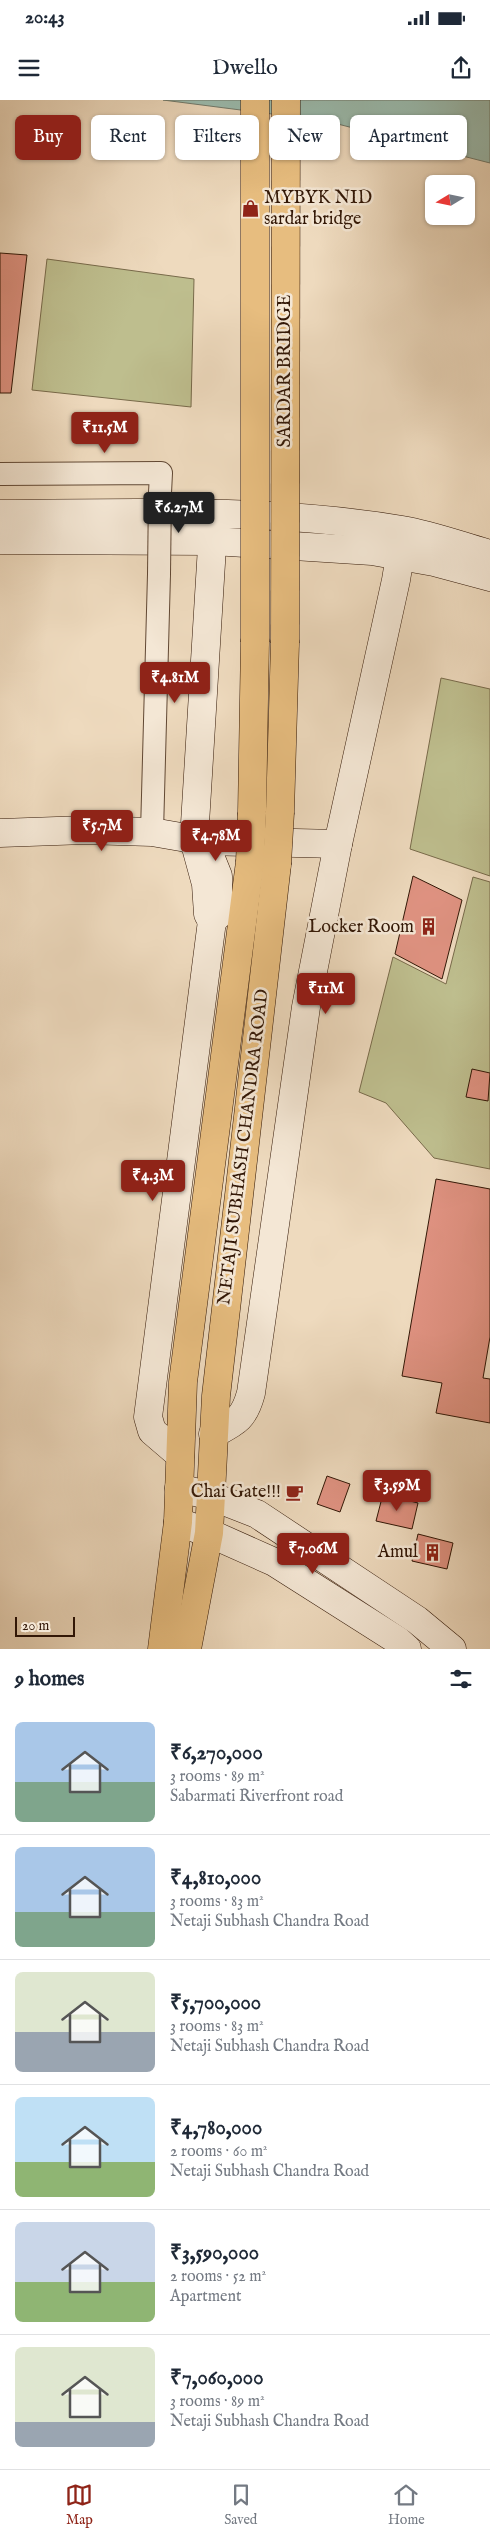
<!DOCTYPE html>
<html lang="en">
<head>
<meta charset="utf-8">
<style>
  :root { --surface:#fff; --page:#f6f6f7; --text:#1f2937; --muted:#747a83; --line:#e0e1e3; --accent:#8f2418 }
  body { margin:0; font-family:"IM FELL English",serif; background:var(--page); color:var(--text); height:100vh; display:flex; flex-direction:column; font-size:19px; white-space:nowrap }
  * { box-sizing:border-box; margin:0 }
  p { font-size:16px; color:var(--muted) }
  .icon { flex:none; width:28px; height:28px; fill:none; stroke:currentColor; stroke-width:2; stroke-linecap:round; stroke-linejoin:round }
  .map { position:relative; height:1549px; overflow:hidden }
  .side { display:flex; flex-direction:column; background:var(--surface); flex:1 }
  .side>* { flex:none }
  .banner { position:absolute; left:15px; top:15px; width:460px; height:45px; display:flex; gap:10px }
  .needle { width:32px; rotate:260deg }
  .tools { position:absolute; left:425px; top:75px; display:grid; gap:10px }
  .tools a { display:grid; place-items:center; width:50px; height:50px; border-radius:8px; background:var(--surface); box-shadow:0 1px 4px #0004; font-size:25px }
  .scale { position:absolute; left:15px; bottom:12px; width:60px; box-sizing:border-box; padding-left:5px; border:2px solid #321706; border-top:0; font-size:14px; line-height:18px; white-space:nowrap; color:#321706; -webkit-text-stroke:4px #f4e7d5; paint-order:stroke }
  .price { position:absolute; translate:-50% -42px; padding:0 11px; border-radius:5px; background:var(--accent); color:#fff; font-size:16px; line-height:32px; filter:drop-shadow(0 1px 2px #0008) }
  .price::after { content:''; position:absolute; left:50%; top:30px; width:15px; height:11px; margin-left:-8px; background:inherit; clip-path:polygon(0 0,100% 0,50% 100%) }
  .price.current { background:#222; color:#fff }
  ul { padding:0; list-style:none }
  li { display:flex; align-items:center; gap:15px; height:125px; padding:0 15px }
  li+li { border-top:1px solid var(--line) }
  li span { display:grid; place-items:center; flex:none; width:140px; height:100px; border-radius:8px; color:#555 }
  li>.icon { margin-inline-start:auto }
  span .icon { width:60px; height:60px; fill:#fffc; stroke-width:1 }
  li b { font-size:21px }
  h2 { display:flex; justify-content:space-between; align-items:center; height:60px; padding:0 15px; font-size:21px }
  .chip { padding:0 18px; border-radius:8px; background:var(--surface); box-shadow:0 1px 4px #0004; font-size:18px; line-height:45px }
  .chip.current { background:var(--accent); color:#fff }
  .status { display:flex; justify-content:space-between; align-items:center; height:35px; padding:0 25px; background:var(--surface); direction:ltr }
  .status svg { height:14px; fill:currentColor }
  header { display:flex; justify-content:space-between; align-items:center; height:65px; padding:0 15px; background:var(--surface); font-size:22px; font-weight:600 }
  .dock { display:flex; justify-content:space-around; align-items:center; height:70px; border-top:1px solid var(--line); background:var(--surface); font-size:14px; color:var(--muted) }
  .dock a { display:grid; justify-items:center; gap:2px }
  .dock .current { color:var(--accent) }
  .map>svg:first-child { display:block }
  .green { fill:#bebe8e; stroke:#786a4a }
  .water { fill:#9abbae; stroke:#70796b }
  .building { fill:#df9281; stroke:#321706 }
  .lines { fill:none; stroke-linecap:round; stroke-linejoin:round }
  .street-casing { stroke:#614834; stroke-width:24 }
  .secondary-casing { stroke:#321706; stroke-width:29 }
  .primary-casing { stroke:#321706; stroke-width:29 }
  .street { stroke:#f4e7d5; stroke-width:22 }
  .secondary { stroke:#f4e7d5; stroke-width:28 }
  .primary { stroke:#e7bd7f; stroke-width:28 }
  .street-bridge-casing { stroke:#614834; stroke-width:24; stroke-linecap:butt }
  .primary-bridge-casing { stroke:#321706; stroke-width:29; stroke-linecap:butt }
  .street-bridge { stroke:#f4e7d5; stroke-width:22 }
  .primary-bridge { stroke:#e7bd7f; stroke-width:28 }
  .labels { text-anchor:middle; dominant-baseline:central; stroke-width:5; stroke-linejoin:round; paint-order:stroke }
  .poi-label { font-size:18px; fill:#321706; stroke:#f4e7d5; text-anchor:end }
  .street-label { font-size:18px; fill:#321706; stroke:#f4e7d5 }
</style>
</head>
<body>
<div class="status"><b>20:43</b><svg viewBox="0 0 49 12"><path d="M0 12V9h3v3zM5 12V6h3v6zM10 12V3h3v9zM15 12V0h3v12zM26 1h20v11H26zM47 4h2v5h-2z"/></svg></div>
<header><svg class="icon" aria-label="menu" viewBox="0 0 24 24"><path d="M4 6h16M4 12h16M4 18h16"/></svg>Dwello<svg class="icon" aria-label="share" viewBox="0 0 24 24"><path d="M12 15V3M7 8l5-5 5 5M5 13v7h14v-7"/></svg></header>
<div class="map">
<svg width="490" height="1549" viewBox="0 0 490 1549">
  <rect width="100%" height="100%" fill="#eedabe"/>
  <filter id="stains"><feTurbulence type="fractalNoise" baseFrequency=".004" numOctaves="4"/><feColorMatrix values="0 0 0 0 .2 0 0 0 0 .09 0 0 0 0 .02 0 0 0 .5 -.17"/></filter>
  <radialGradient id="worn" r=".72"><stop offset=".6" stop-color="#630" stop-opacity="0"/><stop offset="1" stop-color="#630" stop-opacity=".3"/></radialGradient>
  <g class="green">
    <polygon points="47,159 194,179 191,307 32,290"/>
    <polygon points="441,578 490,589 490,776 410,749"/>
    <polygon points="473,777 490,782 490,1069 434,1058 386,1003 359,992 393,857 446,884"/>
  </g>
  <polygon class="water" points="163,0 490,0 490,63 326,21"/>
  <g class="building">
    <polygon points="0,153 27,155 11,293 0,293"/>
    <polygon points="413,776 462,800 442,879 395,854"/>
    <polygon points="472,969 490,973 488,1001 466,997"/>
    <polygon points="436,1079 490,1089 490,1237 483,1278 490,1279 490,1323 436,1313 442,1283 402,1276"/>
    <polygon points="327,1376 350,1384 340,1412 317,1404"/>
    <polygon points="383,1394 418,1403 412,1429 376,1421"/>
    <polygon points="418,1434 453,1443 447,1469 412,1461"/>
  </g>
  <g class="lines">
    <defs>
      <g id="street">
        <polyline points="0,374 161,373 160,393"/>
        <polyline points="152,732 159,474"/>
      </g>
      <g id="secondary">
        <path d="M0 414C133 413 271 408 402 430 432 435 461 446 490 454"/>
        <polyline points="0,440 213,441 372,451 434,462 490,477"/>
        <polyline points="0,733 85,730 152,732 204,741 338,744"/>
        <polyline points="204,741 218,776 218,815 212,821 208,814 206,784 194,740 214,414"/>
        <path d="M213 1334C236 1322 244 1319 251 1293L306 907 338 744 396 480 404 431"/>
        <polyline points="180,1355 152,1331 148,1317 212,821"/>
        <polyline points="179,1388 211,1396 257,1414 417,1520 452,1549"/>
        <polyline points="178,1422 209,1433 274,1462 397,1540 407,1549"/>
      </g>
      <g id="primary">
        <polyline points="280,712 285,543"/>
        <polyline points="252,713 255,542"/>
        <polyline points="162,1549 178,1422 183,1282 250,762"/>
        <polyline points="187,1549 209,1433 216,1296 277,764"/>
      </g>
    </defs>
    <use href="#street" class="street-casing"/>
    <use href="#secondary" class="secondary-casing"/>
    <use href="#primary" class="primary-casing"/>
    <use href="#street" class="street"/>
    <use href="#secondary" class="secondary"/>
    <use href="#primary" class="primary"/>
    <defs>
      <polyline id="street-bridge" points="159,474 160,393"/>
      <g id="primary-bridge">
        <polyline points="255,542 255,0"/>
        <polyline points="285,543 286,0"/>
        <polyline points="250,762 252,713"/>
        <polyline points="277,764 280,712"/>
      </g>
    </defs>
    <use href="#street-bridge" class="street-bridge-casing"/>
    <use href="#primary-bridge" class="primary-bridge-casing"/>
    <use href="#street-bridge" class="street-bridge"/>
    <use href="#primary-bridge" class="primary-bridge"/>
  </g>
  <defs>
    <symbol id="shop-bare" viewBox="-9 -9 18 18"><path d="M-5-2.5h2.3a2.7 3.5 0 0 1 5.4 0H5L5.5 6h-11ZM-1.5-2.5h3a1.5 2.3 0 0 0-3 0Z" fill="#8f2418" stroke="#f4e7d5" stroke-width="2.5" paint-order="stroke"/></symbol>
    <symbol id="building-bare" viewBox="-9 -9 18 18"><path d="M-4-6H4V6H1V3H-1V6H-4ZM-2.5-4.3h1.7v1.8h-1.7ZM.8-4.3h1.7v1.8H.8ZM-2.5-1h1.7V.8h-1.7ZM.8-1h1.7V.8H.8Z" fill="#8f2418" stroke="#f4e7d5" stroke-width="2.5" paint-order="stroke"/></symbol>
    <symbol id="cafe-bare" viewBox="-9 -9 18 18"><path d="M-5.5-4.5H6V0H3Q3 3.5 0 3.5H-2.5Q-5.5 3.5-5.5 0ZM3-3.2v2h1.7v-2ZM-6 4.5H4V6H-6Z" fill="#8f2418" stroke="#f4e7d5" stroke-width="2.5" paint-order="stroke"/></symbol>
  </defs>
  <g fill-rule="evenodd">
    <use href="#shop-bare" x="238" y="96" width="25" height="25"/>
    <use href="#building-bare" x="416" y="814" width="25" height="25"/>
    <use href="#cafe-bare" x="282" y="1380" width="25" height="25"/>
    <use href="#building-bare" x="420" y="1440" width="25" height="25"/>
  </g>
  <g class="labels">
    <g class="poi-label">
      <text x="264" y="98" text-anchor="start">MYBYK NID<tspan x="264" dy="21">sardar bridge</tspan></text>
      <text x="414" y="827">Locker Room</text>
      <text x="281" y="1392">Chai Gate!!!</text>
      <text x="418" y="1452">Amul</text>
    </g>
    <g class="street-label">
      <text transform="translate(285 271) rotate(-90)">SARDAR BRIDGE</text>
      <text transform="translate(244 1047) rotate(-83)">NETAJI SUBHASH CHANDRA ROAD</text>
    </g>
  </g>
  <rect width="100%" height="100%" filter="url(#stains)"/>
  <rect width="100%" height="100%" fill="url(#worn)"/>
</svg>
<div class="tools">
<a><svg class="needle" viewBox="-14 -14 28 28"><path d="M0-13l5 13h-10z" fill="#e53935"/><path d="M0 13l5-13h-10z" fill="#747a83"/></svg></a>
</div>
<div class="scale">20 m</div>
<b class="price" style="left:105px;top:354px">₹11.5M</b>
<b class="price current" style="left:179px;top:434px">₹6.27M</b>
<b class="price" style="left:175px;top:604px">₹4.81M</b>
<b class="price" style="left:102px;top:752px">₹5.7M</b>
<b class="price" style="left:216px;top:762px">₹4.78M</b>
<b class="price" style="left:326px;top:915px">₹11M</b>
<b class="price" style="left:153px;top:1102px">₹4.3M</b>
<b class="price" style="left:397px;top:1412px">₹3.59M</b>
<b class="price" style="left:313px;top:1475px">₹7.06M</b>
<div class="banner">
<a class="chip current">Buy</a>
<a class="chip">Rent</a>
<a class="chip">Filters</a>
<a class="chip">New</a>
<a class="chip">Apartment</a>
</div>
</div>
<section class="side">
<h2>9 homes<svg class="icon" aria-label="filters" viewBox="0 0 24 24"><path d="M4 7h16M4 17h16"/><circle cx="9" cy="7" r="2"/><circle cx="15" cy="17" r="2"/></svg></h2>
<ul>
<li><span style="background:linear-gradient(#a9c7e8 60%,#7fa58c 0)"><svg class="icon" aria-label="home" viewBox="0 0 24 24"><path d="M3 11l9-7 9 7M6 9v11h12V9"/></svg></span><div><b>₹6,270,000</b><p>3 rooms · 89 m²</p><p>Sabarmati Riverfront road</p></div></li>
<li><span style="background:linear-gradient(#a9c7e8 65%,#7fa58c 0)"><svg class="icon" aria-label="home" viewBox="0 0 24 24"><path d="M3 11l9-7 9 7M6 9v11h12V9"/></svg></span><div><b>₹4,810,000</b><p>3 rooms · 83 m²</p><p>Netaji Subhash Chandra Road</p></div></li>
<li><span style="background:linear-gradient(#dfe7d0 60%,#9aa5b1 0)"><svg class="icon" aria-label="home" viewBox="0 0 24 24"><path d="M3 11l9-7 9 7M6 9v11h12V9"/></svg></span><div><b>₹5,700,000</b><p>3 rooms · 83 m²</p><p>Netaji Subhash Chandra Road</p></div></li>
<li><span style="background:linear-gradient(#bfe0f5 65%,#8fb573 0)"><svg class="icon" aria-label="home" viewBox="0 0 24 24"><path d="M3 11l9-7 9 7M6 9v11h12V9"/></svg></span><div><b>₹4,780,000</b><p>2 rooms · 60 m²</p><p>Netaji Subhash Chandra Road</p></div></li>
<li><span style="background:linear-gradient(#c9d6e8 60%,#8fb573 0)"><svg class="icon" aria-label="home" viewBox="0 0 24 24"><path d="M3 11l9-7 9 7M6 9v11h12V9"/></svg></span><div><b>₹3,590,000</b><p>2 rooms · 52 m²</p><p>Apartment</p></div></li>
<li><span style="background:linear-gradient(#dfe7d0 75%,#9aa5b1 0)"><svg class="icon" aria-label="home" viewBox="0 0 24 24"><path d="M3 11l9-7 9 7M6 9v11h12V9"/></svg></span><div><b>₹7,060,000</b><p>3 rooms · 89 m²</p><p>Netaji Subhash Chandra Road</p></div></li>
</ul>
</section>
<nav class="dock">
<a class="current"><svg class="icon" aria-label="map" viewBox="0 0 24 24"><path d="M3 6l6-2 6 2 6-2v14l-6 2-6-2-6 2zM9 4v14M15 6v14"/></svg>Map</a>
<a><svg class="icon" aria-label="saved" viewBox="0 0 24 24"><path d="M7 4h10v16l-5-4-5 4z"/></svg>Saved</a>
<a><svg class="icon" aria-label="home" viewBox="0 0 24 24"><path d="M3 11l9-7 9 7M6 9v11h12V9"/></svg>Home</a>
</nav>
</body>
</html>
